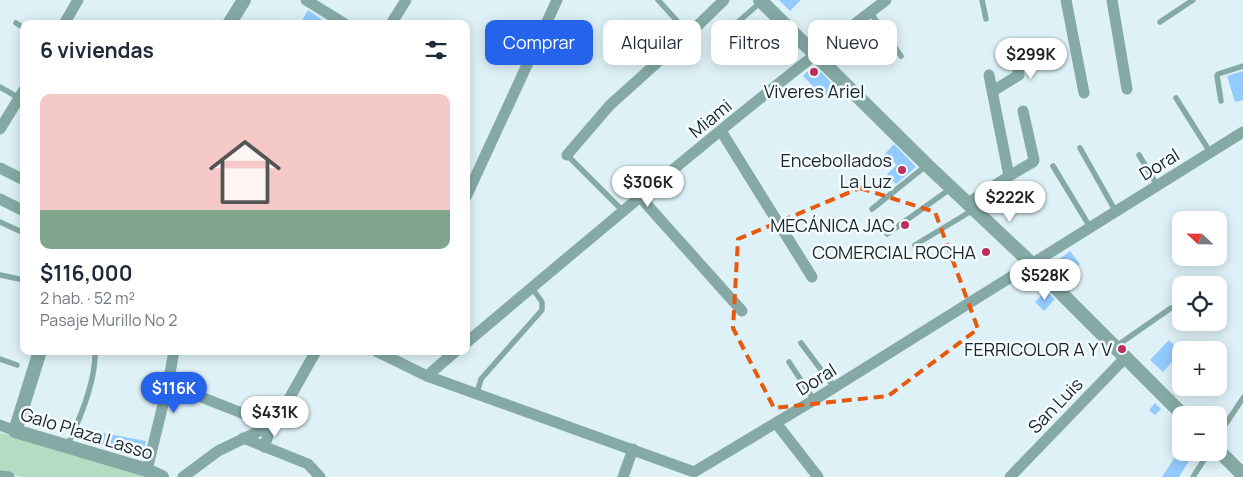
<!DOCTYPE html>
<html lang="es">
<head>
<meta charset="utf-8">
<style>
  :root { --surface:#fff; --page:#f2f2f3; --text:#1f2937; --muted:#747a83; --line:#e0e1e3; --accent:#2563eb }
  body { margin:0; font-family:Manrope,sans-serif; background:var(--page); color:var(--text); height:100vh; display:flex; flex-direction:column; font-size:19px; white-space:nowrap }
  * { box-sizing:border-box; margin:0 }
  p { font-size:16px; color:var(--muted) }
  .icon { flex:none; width:28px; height:28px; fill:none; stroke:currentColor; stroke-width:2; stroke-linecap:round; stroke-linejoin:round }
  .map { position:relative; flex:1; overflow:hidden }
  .drawer { position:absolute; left:20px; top:20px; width:450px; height:335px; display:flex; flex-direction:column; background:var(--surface); border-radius:10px; box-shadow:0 2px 12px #0003 }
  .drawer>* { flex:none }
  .hud { position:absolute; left:485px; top:20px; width:475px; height:45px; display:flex; gap:10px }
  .needle { width:32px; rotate:292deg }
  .fabs { position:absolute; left:1172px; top:211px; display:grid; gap:10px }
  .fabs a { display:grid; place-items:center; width:55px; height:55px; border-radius:10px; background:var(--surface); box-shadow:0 2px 12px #0003; font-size:25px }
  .price { position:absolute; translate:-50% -42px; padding:0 11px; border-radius:18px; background:#fff; color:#222; font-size:16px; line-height:32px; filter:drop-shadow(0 1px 2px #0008) }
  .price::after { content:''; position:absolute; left:50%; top:30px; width:15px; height:11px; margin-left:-8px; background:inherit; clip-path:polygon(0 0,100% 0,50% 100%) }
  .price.active { background:var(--accent); color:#fff }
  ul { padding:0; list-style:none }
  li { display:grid; align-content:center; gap:10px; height:265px; padding:0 20px }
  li+li { border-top:1px solid var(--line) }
  li span { display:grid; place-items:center; height:155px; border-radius:10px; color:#555 }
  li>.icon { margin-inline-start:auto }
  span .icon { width:90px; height:90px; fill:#fffc; stroke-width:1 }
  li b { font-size:21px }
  h2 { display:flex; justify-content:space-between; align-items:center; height:60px; padding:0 20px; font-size:21px }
  .pill { padding:0 18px; border-radius:10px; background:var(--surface); box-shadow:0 2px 12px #0003; font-size:18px; line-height:45px }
  .pill.active { background:var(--accent); color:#fff }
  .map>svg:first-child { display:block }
  .green { fill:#b3dcc2 }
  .building { fill:#93cbfe }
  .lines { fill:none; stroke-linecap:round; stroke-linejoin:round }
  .service { stroke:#85aaa5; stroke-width:5.5 }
  .minor { stroke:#85aaa5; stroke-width:11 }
  .tertiary { stroke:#85aaa5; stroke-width:14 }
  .marked { fill:none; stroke:#e8590c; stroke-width:4; stroke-dasharray:10 6; stroke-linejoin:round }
  .poi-dot { fill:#be2f5d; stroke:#f3fcfe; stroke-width:2 }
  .labels { text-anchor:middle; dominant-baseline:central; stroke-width:5; stroke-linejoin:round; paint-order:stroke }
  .poi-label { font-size:18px; fill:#1d2427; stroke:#f3fcfe; text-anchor:end }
  .street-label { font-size:18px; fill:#1d2427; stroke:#f3fcfe }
</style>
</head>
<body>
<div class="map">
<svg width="1243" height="477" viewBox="0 0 1243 477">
  <rect width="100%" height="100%" fill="#ddf1f7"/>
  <polygon class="green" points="0,433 26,439 150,477 22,477 0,472"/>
  <g class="building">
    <polygon points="779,0 801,0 790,11"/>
    <polygon points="308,10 328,24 300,24"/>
    <polygon points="812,67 817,68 838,90 827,101 803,76"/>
    <polygon points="1243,71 1243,100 1235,102 1227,76"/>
    <polygon points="894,144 916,167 896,184 887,174 897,165 885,154"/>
    <polygon points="1070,251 1080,264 1063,278 1053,264"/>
    <polygon points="1046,291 1055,299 1044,311 1035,302"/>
    <polygon points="1169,340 1181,352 1163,372 1150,360"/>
    <polygon points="1155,403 1161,409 1155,415 1149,410"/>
    <polygon points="87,430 146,441 143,453 84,441"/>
    <polygon points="1178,452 1203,452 1198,460 1192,456 1179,477 1162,477"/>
  </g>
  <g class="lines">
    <g class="service">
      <polyline points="658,0 689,34"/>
      <polyline points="982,0 986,19"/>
      <polyline points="870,12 901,56"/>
      <polyline points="1160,22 1193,0"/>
      <polyline points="16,23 24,28"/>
      <polyline points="730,29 762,1"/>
      <polyline points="0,87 19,98"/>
      <polyline points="1176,98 1210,152"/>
      <polyline points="1221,101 1217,76 1218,74 1243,66"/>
      <polyline points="1080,148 1116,212"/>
      <polyline points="567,155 623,211"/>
      <polyline points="1139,155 1157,185"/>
      <polyline points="1053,166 1090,227"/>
      <polyline points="872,209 927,165"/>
      <polyline points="0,222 24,233"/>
      <polyline points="887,234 950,189"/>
      <polyline points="915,245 973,210"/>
      <polyline points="0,275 24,280"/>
      <polyline points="801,343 834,387"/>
      <polyline points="1115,347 1171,308"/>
      <polyline points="0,359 17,365"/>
      <polyline points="789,362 814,400"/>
      <polyline points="477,393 481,379 542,310 542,302 532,288"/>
      <polyline points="1219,434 1243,398"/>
      <path d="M67 446C80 419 96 381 95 351"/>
      <polyline points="1193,477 1209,452"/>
    </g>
    <g class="minor">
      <polyline points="306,0 345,24"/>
      <polyline points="1066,0 1084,93"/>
      <polyline points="1112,0 1127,89"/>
      <polyline points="64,24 78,0"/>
      <polyline points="391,24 406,0"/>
      <polyline points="993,91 1019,75 1013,47"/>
      <polyline points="0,129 24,90"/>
      <polyline points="721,131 812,277"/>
      <polyline points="567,155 610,105 689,34 724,0"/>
      <polyline points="0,168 24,180"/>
      <polyline points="1009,176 1033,162 1034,160 1023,111"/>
      <polyline points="466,197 557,0"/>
      <polyline points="640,197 742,311"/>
      <polyline points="0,199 24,211"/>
      <polyline points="968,203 1009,176 989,75"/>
      <path d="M466 343C604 227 742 109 886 0"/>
      <polyline points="376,351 427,376 694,472 814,400 1243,132"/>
      <polyline points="427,376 456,351"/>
      <polyline points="168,384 272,425 264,447"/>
      <polyline points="776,423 818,477"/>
      <polyline points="0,425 15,431"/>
      <polyline points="243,438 308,464 320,477"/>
      <polyline points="147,470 168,384 174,351"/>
      <polyline points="0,476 9,477"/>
      <polyline points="183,477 218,451 272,425 280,415 316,351"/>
      <polyline points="623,477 633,449"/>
      <polyline points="1010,477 1125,358"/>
    </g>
    <g class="tertiary">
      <polyline points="760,0 927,165 1032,264 1183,415"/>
      <polyline points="229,24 244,0"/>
      <polyline points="40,351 15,431 147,470 162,477"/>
      <polyline points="1219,451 1243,475"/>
    </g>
  </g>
  <path class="marked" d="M860 188 935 212 978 329 888 396 774 408 733 328 738 239Z"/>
  <g class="poi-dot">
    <circle cx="814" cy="72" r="5"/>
    <circle cx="902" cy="170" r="5"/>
    <circle cx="905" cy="225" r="5"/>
    <circle cx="986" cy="252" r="5"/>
    <circle cx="1122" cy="349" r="5"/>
  </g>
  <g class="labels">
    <g class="poi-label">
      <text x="814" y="91" text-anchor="middle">Viveres Ariel</text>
      <text x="892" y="160">Encebollados<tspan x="892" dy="21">La Luz</tspan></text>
      <text x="895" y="225">MECÁNICA JAC</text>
      <text x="976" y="252">COMERCIAL ROCHA</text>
      <text x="1112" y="349">FERRICOLOR A Y V</text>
    </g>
    <g class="street-label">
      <text transform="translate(710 118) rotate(-39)">Miami</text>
      <text transform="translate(1159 164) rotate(-32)">Doral</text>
      <text transform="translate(816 379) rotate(-32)">Doral</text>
      <text transform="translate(1055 405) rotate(-46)">San Luis</text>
      <text transform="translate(87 433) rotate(17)">Galo Plaza Lasso</text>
    </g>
  </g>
</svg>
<div class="fabs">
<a><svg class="needle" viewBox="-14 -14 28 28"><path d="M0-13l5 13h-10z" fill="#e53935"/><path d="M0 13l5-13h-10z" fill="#747a83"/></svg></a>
<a><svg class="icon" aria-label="locate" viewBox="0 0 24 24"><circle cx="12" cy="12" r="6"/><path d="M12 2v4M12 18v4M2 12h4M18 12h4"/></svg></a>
<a>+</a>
<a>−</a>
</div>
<b class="price" style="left:1031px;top:80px">$299K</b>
<b class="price" style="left:648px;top:208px">$306K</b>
<b class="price" style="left:1010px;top:223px">$222K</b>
<b class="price" style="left:1045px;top:301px">$528K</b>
<b class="price active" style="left:174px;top:414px">$116K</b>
<b class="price" style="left:275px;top:438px">$431K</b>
<div class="hud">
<a class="pill active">Comprar</a>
<a class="pill">Alquilar</a>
<a class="pill">Filtros</a>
<a class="pill">Nuevo</a>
</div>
<section class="drawer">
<h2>6 viviendas<svg class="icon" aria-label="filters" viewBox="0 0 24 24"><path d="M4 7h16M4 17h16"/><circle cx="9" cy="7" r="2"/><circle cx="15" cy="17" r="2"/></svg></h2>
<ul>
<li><span style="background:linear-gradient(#f6c9c9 75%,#7fa58c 0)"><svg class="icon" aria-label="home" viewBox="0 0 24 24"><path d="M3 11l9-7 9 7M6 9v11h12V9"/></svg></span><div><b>$116,000</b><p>2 hab. · 52 m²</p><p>Pasaje Murillo No 2</p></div></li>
</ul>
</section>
</div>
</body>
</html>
